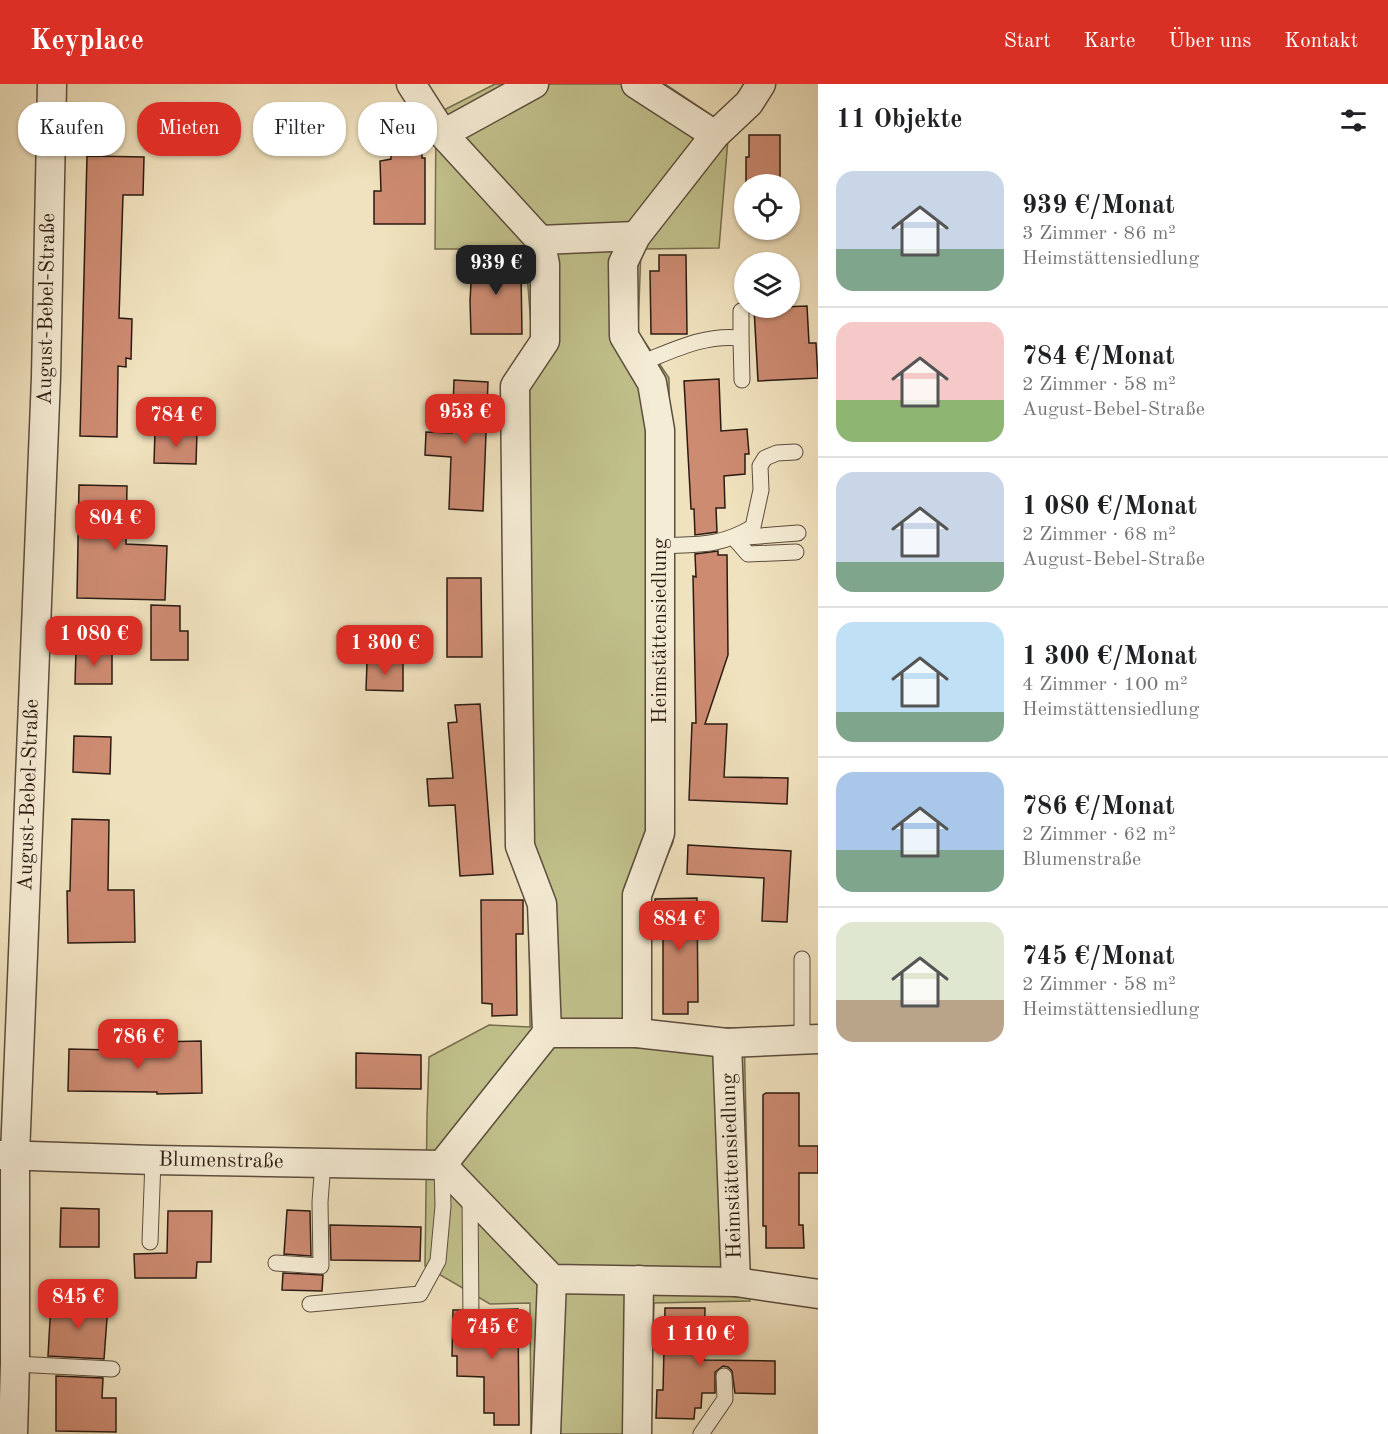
<!DOCTYPE html>
<html lang="de">
<head>
<meta charset="utf-8">
<style>
  :root { --surface:#fff; --page:#f6f6f6; --text:#202124; --muted:#757577; --line:#e0e0e0; --accent:#d93025 }
  body { margin:0; font-family:"Old Standard TT",serif; background:var(--page); color:var(--text); height:100vh; display:flex; flex-direction:column; font-size:22px; white-space:nowrap }
  * { box-sizing:border-box; margin:0 }
  p { font-size:20px; color:var(--muted) }
  .icon { flex:none; width:33px; height:33px; fill:none; stroke:currentColor; stroke-width:2; stroke-linecap:round; stroke-linejoin:round }
  .map { position:relative; flex:1; overflow:hidden }
  .drawer { display:flex; flex-direction:column; background:var(--surface); width:570px }
  .drawer>* { flex:none }
  .hud { position:absolute; left:18px; top:18px; width:570px; height:54px; display:flex; gap:12px }
  .buttons { position:absolute; left:734px; top:90px; display:grid; gap:12px }
  .buttons a { display:grid; place-items:center; width:66px; height:66px; border-radius:50%; background:var(--surface); box-shadow:0 2px 4px #0004; font-size:30px }
  .price { position:absolute; translate:-50% -51px; padding:0 14px; border-radius:12px; background:var(--accent); color:#fff; font-size:20px; line-height:39px; filter:drop-shadow(0 2px 3px #0008) }
  .price::after { content:''; position:absolute; left:50%; top:36px; width:18px; height:14px; margin-left:-9px; background:inherit; clip-path:polygon(0 0,100% 0,50% 100%) }
  .price.active { background:#222; color:#fff }
  ul { padding:0; list-style:none }
  li { display:flex; align-items:center; gap:18px; height:150px; padding:0 18px }
  li+li { border-top:2px solid var(--line) }
  li span { display:grid; place-items:center; flex:none; width:168px; height:120px; border-radius:18px; color:#555 }
  li>.icon { margin-inline-start:auto }
  span .icon { width:72px; height:72px; fill:#fffc; stroke-width:1 }
  li b { font-size:26px }
  h2 { display:flex; justify-content:space-between; align-items:center; height:72px; padding:0 18px; font-size:26px }
  .chip { padding:0 21px; border-radius:24px; background:var(--surface); box-shadow:0 2px 4px #0004; font-size:21px; line-height:54px }
  .chip.active { background:var(--accent); color:#fff }
  header { display:flex; align-items:center; gap:36px; box-sizing:border-box; height:84px; padding:0 30px; background:var(--accent); color:#fff }
  header strong { font-size:28px }
  nav { display:flex; gap:33px; margin-inline-start:auto; font-size:21px }
  main { display:flex; flex:1; min-height:0 }
  .map>svg:first-child { display:block }
  .green { fill:#c1c18c; stroke:#766e4f; stroke-width:1.5 }
  .building { fill:#cd8b72; stroke:#2b1b12; stroke-width:1.5 }
  .lines { fill:none; stroke-linecap:round; stroke-linejoin:round }
  .lane-casing { stroke:#5c4d3d; stroke-width:17 }
  .street-casing { stroke:#5c4d3d; stroke-width:31 }
  .lane { stroke:#f5ecd5; stroke-width:15 }
  .street { stroke:#f5ecd5; stroke-width:28 }
  .labels { text-anchor:middle; dominant-baseline:central; stroke-width:4.5; stroke-linejoin:round; paint-order:stroke }
  .street-label { font-size:21px; fill:#2b1b12; stroke:#f5ecd5 }
</style>
</head>
<body>
<header>
<strong>Keyplace</strong>
<nav><a>Start</a><a>Karte</a><a>Über uns</a><a>Kontakt</a></nav>
</header>
<main>
<div class="map">
<svg width="818" height="1350" viewBox="0 0 818 1350">
  <rect width="100%" height="100%" fill="#f0e2be"/>
  <filter id="stains"><feTurbulence type="fractalNoise" baseFrequency=".00333" numOctaves="4"/><feColorMatrix values="0 0 0 0 .2 0 0 0 0 .09 0 0 0 0 .02 0 0 0 .5 -.17"/></filter>
  <radialGradient id="worn" r=".72"><stop offset=".6" stop-color="#630" stop-opacity="0"/><stop offset="1" stop-color="#630" stop-opacity=".3"/></radialGradient>
  <polygon class="green" points="495,0 665,0 729,43 719,164 641,165 638,248 669,294 673,758 651,809 650,943 744,944 750,1217 654,1219 650,1350 531,1350 530,1219 490,1220 425,1182 427,1032 429,973 489,941 530,943 529,808 503,305 532,254 525,165 435,165 436,30"/>
  <g class="building">
    <polygon points="749,51 780,51 780,100 746,100 746,73 749,73"/>
    <polygon points="391,53 422,53 422,74 425,74 425,140 374,140 374,107 381,107 380,77 391,75"/>
    <polygon points="87,72 144,73 143,111 123,111 119,234 132,235 131,275 126,274 126,283 118,282 117,353 80,352"/>
    <polygon points="473,170 512,170 513,187 521,187 522,250 471,250 470,217 471,199 473,199"/>
    <polygon points="659,171 686,171 687,250 651,250 650,187 659,187"/>
    <polygon points="807,222 809,259 816,259 818,294 758,297 754,224"/>
    <polygon points="719,295 721,347 747,345 749,370 745,370 745,390 724,392 725,424 716,424 717,448 695,451 694,425 691,425 684,297"/>
    <polygon points="454,296 488,298 483,427 449,425 451,373 425,371 426,348 452,349"/>
    <polygon points="155,347 197,348 196,380 154,379"/>
    <polygon points="79,401 127,402 126,460 167,462 165,516 77,514"/>
    <polygon points="718,467 718,471 727,471 728,571 705,640 727,640 724,693 788,694 787,720 689,716 692,639 696,639 693,492 696,493 695,470"/>
    <polygon points="447,494 481,494 482,573 447,573"/>
    <polygon points="151,521 180,522 180,547 188,547 188,576 151,576"/>
    <polygon points="76,566 112,567 112,600 75,600"/>
    <polygon points="367,578 403,578 403,607 366,606"/>
    <polygon points="480,620 493,790 460,792 455,721 429,722 427,695 453,694 448,639 457,638 455,621"/>
    <polygon points="74,652 111,653 110,690 73,688"/>
    <polygon points="72,735 109,736 108,806 134,806 135,858 68,859 67,807 70,807"/>
    <polygon points="688,761 791,767 787,838 762,837 764,794 687,790"/>
    <polygon points="697,814 698,918 688,918 688,930 663,930 663,848 655,848 655,815"/>
    <polygon points="481,816 523,816 523,850 516,850 517,931 492,932 492,920 482,919"/>
    <polygon points="201,957 202,1009 157,1010 157,1008 68,1007 69,965 156,967 156,958"/>
    <polygon points="356,969 421,971 421,1005 356,1004"/>
    <polygon points="766,1009 799,1009 799,1062 818,1062 818,1089 799,1089 799,1141 803,1141 804,1164 766,1164 766,1142 763,1142 763,1011"/>
    <polygon points="61,1124 99,1125 99,1163 60,1163"/>
    <polygon points="287,1126 310,1127 311,1172 284,1170"/>
    <polygon points="168,1127 212,1127 211,1178 197,1178 196,1194 135,1194 134,1170 167,1169"/>
    <polygon points="330,1141 421,1143 420,1177 331,1176"/>
    <polygon points="283,1189 323,1191 322,1207 282,1206"/>
    <polygon points="51,1218 108,1221 104,1275 48,1272"/>
    <polygon points="665,1224 705,1224 704,1276 775,1277 775,1310 735,1309 732,1287 728,1283 723,1282 715,1288 715,1309 702,1309 701,1324 695,1324 694,1335 656,1334 657,1306 663,1306"/>
    <polygon points="518,1225 519,1341 494,1341 494,1329 484,1329 484,1293 457,1292 457,1272 452,1272 453,1226 461,1226 462,1243 466,1247 472,1249 480,1243 481,1226"/>
    <polygon points="56,1292 103,1294 102,1314 116,1314 116,1348 56,1347"/>
  </g>
  <g class="lines">
    <defs>
      <g id="lane">
        <polyline points="741,254 741,227"/>
        <path d="M641 279C674 266 704 250 741 254L742 296"/>
        <path d="M660 462C698 460 719 463 753 443L761 406 760 382 765 374 777 369 795 368"/>
        <polyline points="796,468 748,470 734,454 798,449"/>
        <polyline points="802,956 802,875"/>
        <polyline points="470,1110 471,1239"/>
        <polyline points="150,1158 153,1076"/>
        <polyline points="276,1179 321,1182 320,1118 323,1078"/>
        <polyline points="310,1220 420,1210 438,1177 443,1122 442,1082"/>
        <polyline points="15,1280 112,1285"/>
        <polyline points="701,1350 725,1315 724,1292"/>
      </g>
      <g id="street">
        <polyline points="411,0 443,50 540,156 545,180 545,257 515,302 520,762 542,820 547,949"/>
        <polyline points="636,0 715,51"/>
        <polyline points="443,50 534,0"/>
        <polyline points="540,156 636,152"/>
        <polyline points="637,949 637,811 660,749 660,346 652,299 624,252 623,179 636,152 715,51 749,19 761,0"/>
        <polyline points="727,959 736,1198"/>
        <polyline points="0,1071 153,1076 442,1081"/>
        <polyline points="442,1081 547,949 637,949 727,959 818,955"/>
        <polyline points="442,1081 552,1195 736,1198 818,1210"/>
        <polyline points="13,1350 15,1280 15,1071 46,293 52,0"/>
        <polyline points="546,1350 552,1195"/>
        <polyline points="637,1350 639,1196"/>
      </g>
    </defs>
    <use href="#lane" class="lane-casing"/>
    <use href="#street" class="street-casing"/>
    <use href="#lane" class="lane"/>
    <use href="#street" class="street"/>
  </g>
  <g class="labels">
    <g class="street-label">
      <text transform="translate(47 225) rotate(-89)">August-Bebel-Straße</text>
      <text transform="translate(660 547) rotate(-90)">Heimstättensiedlung</text>
      <text transform="translate(29 711) rotate(-88)">August-Bebel-Straße</text>
      <text transform="translate(221 1077) rotate(1)">Blumenstraße</text>
      <text transform="translate(732 1082) rotate(-92)">Heimstättensiedlung</text>
    </g>
  </g>
  <rect width="100%" height="100%" filter="url(#stains)"/>
  <rect width="100%" height="100%" fill="url(#worn)"/>
</svg>
<div class="buttons">
<a><svg class="icon" aria-label="locate" viewBox="0 0 24 24"><circle cx="12" cy="12" r="6"/><path d="M12 2v4M12 18v4M2 12h4M18 12h4"/></svg></a>
<a><svg class="icon" aria-label="layers" viewBox="0 0 24 24"><path d="M12 4l9 5-9 5-9-5zM3 14l9 5 9-5"/></svg></a>
</div>
<b class="price active" style="left:496px;top:212px">939 €</b>
<b class="price" style="left:465px;top:361px">953 €</b>
<b class="price" style="left:176px;top:364px">784 €</b>
<b class="price" style="left:115px;top:467px">804 €</b>
<b class="price" style="left:94px;top:583px">1 080 €</b>
<b class="price" style="left:385px;top:592px">1 300 €</b>
<b class="price" style="left:679px;top:868px">884 €</b>
<b class="price" style="left:138px;top:986px">786 €</b>
<b class="price" style="left:78px;top:1246px">845 €</b>
<b class="price" style="left:492px;top:1276px">745 €</b>
<b class="price" style="left:700px;top:1283px">1 110 €</b>
<div class="hud">
<a class="chip">Kaufen</a>
<a class="chip active">Mieten</a>
<a class="chip">Filter</a>
<a class="chip">Neu</a>
</div>
</div>
<section class="drawer">
<h2>11 Objekte<svg class="icon" aria-label="filters" viewBox="0 0 24 24"><path d="M4 7h16M4 17h16"/><circle cx="9" cy="7" r="2"/><circle cx="15" cy="17" r="2"/></svg></h2>
<ul>
<li><span style="background:linear-gradient(#c9d6e8 65%,#7fa58c 0)"><svg class="icon" aria-label="home" viewBox="0 0 24 24"><path d="M3 11l9-7 9 7M6 9v11h12V9"/></svg></span><div><b>939 €/Monat</b><p>3 Zimmer · 86 m²</p><p>Heimstättensiedlung</p></div></li>
<li><span style="background:linear-gradient(#f6c9c9 65%,#8fb573 0)"><svg class="icon" aria-label="home" viewBox="0 0 24 24"><path d="M3 11l9-7 9 7M6 9v11h12V9"/></svg></span><div><b>784 €/Monat</b><p>2 Zimmer · 58 m²</p><p>August-Bebel-Straße</p></div></li>
<li><span style="background:linear-gradient(#c9d6e8 75%,#7fa58c 0)"><svg class="icon" aria-label="home" viewBox="0 0 24 24"><path d="M3 11l9-7 9 7M6 9v11h12V9"/></svg></span><div><b>1 080 €/Monat</b><p>2 Zimmer · 68 m²</p><p>August-Bebel-Straße</p></div></li>
<li><span style="background:linear-gradient(#bfe0f5 75%,#7fa58c 0)"><svg class="icon" aria-label="home" viewBox="0 0 24 24"><path d="M3 11l9-7 9 7M6 9v11h12V9"/></svg></span><div><b>1 300 €/Monat</b><p>4 Zimmer · 100 m²</p><p>Heimstättensiedlung</p></div></li>
<li><span style="background:linear-gradient(#a9c7e8 65%,#7fa58c 0)"><svg class="icon" aria-label="home" viewBox="0 0 24 24"><path d="M3 11l9-7 9 7M6 9v11h12V9"/></svg></span><div><b>786 €/Monat</b><p>2 Zimmer · 62 m²</p><p>Blumenstraße</p></div></li>
<li><span style="background:linear-gradient(#dfe7d0 65%,#b9a48a 0)"><svg class="icon" aria-label="home" viewBox="0 0 24 24"><path d="M3 11l9-7 9 7M6 9v11h12V9"/></svg></span><div><b>745 €/Monat</b><p>2 Zimmer · 58 m²</p><p>Heimstättensiedlung</p></div></li>
</ul>
</section>
</main>
</body>
</html>
